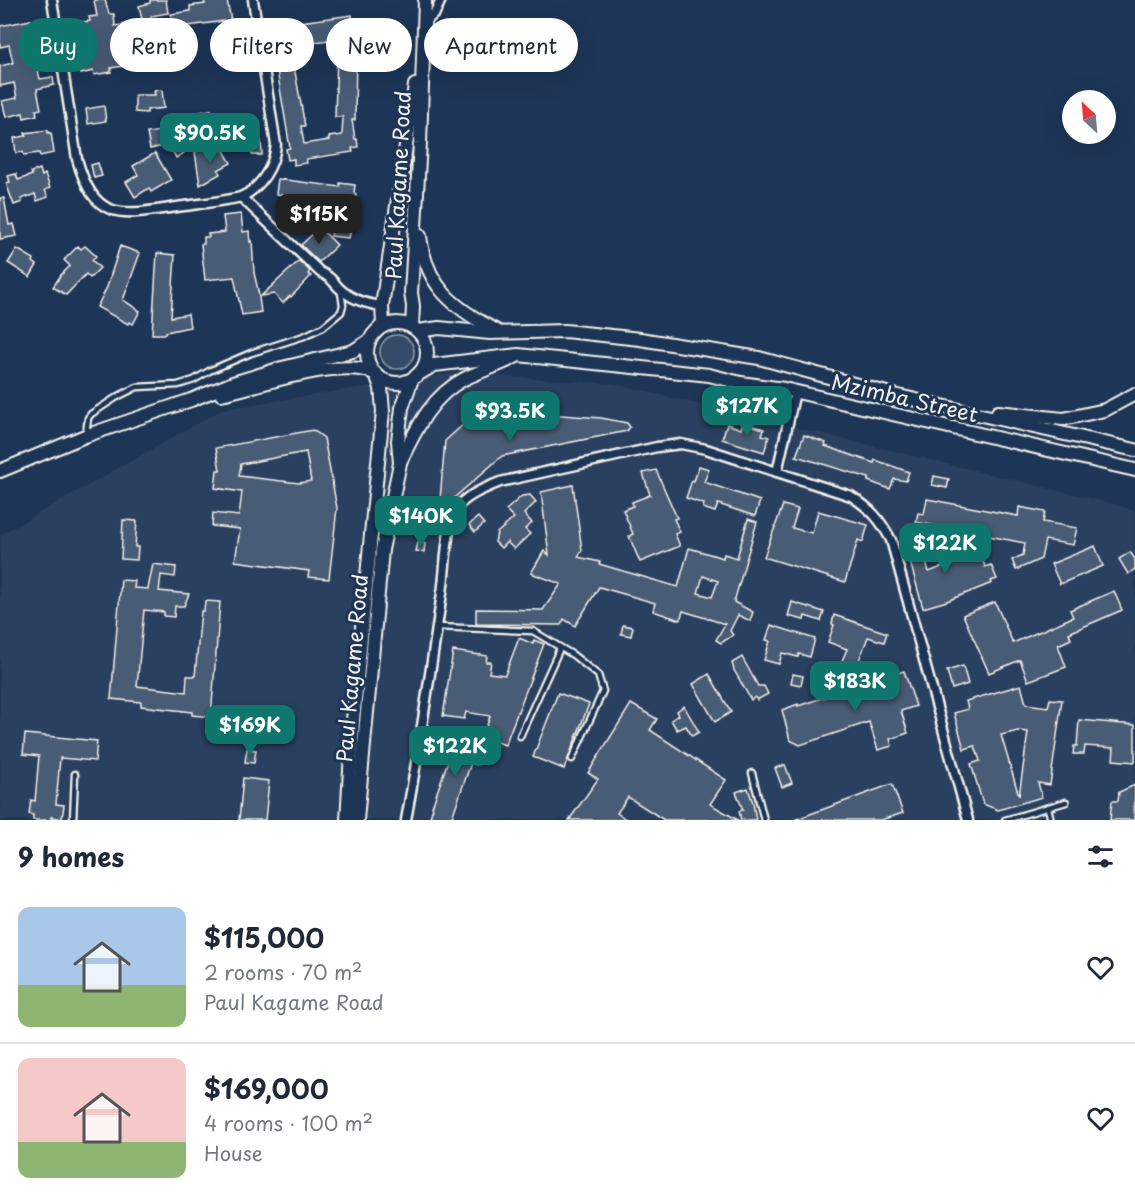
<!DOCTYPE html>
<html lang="en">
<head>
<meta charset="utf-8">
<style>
  :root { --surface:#fff; --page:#f6f6f7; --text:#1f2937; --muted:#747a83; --line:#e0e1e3; --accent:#0f766e }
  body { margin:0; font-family:"Playpen Sans",sans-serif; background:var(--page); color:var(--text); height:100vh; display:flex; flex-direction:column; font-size:22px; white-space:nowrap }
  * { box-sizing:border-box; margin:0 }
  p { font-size:20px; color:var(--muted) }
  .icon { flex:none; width:33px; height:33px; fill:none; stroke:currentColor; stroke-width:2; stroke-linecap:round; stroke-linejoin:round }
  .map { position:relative; height:820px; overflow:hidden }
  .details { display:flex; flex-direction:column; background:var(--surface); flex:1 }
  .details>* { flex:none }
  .banner { position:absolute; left:18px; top:18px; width:600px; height:54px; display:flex; gap:12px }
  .needle { width:39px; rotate:334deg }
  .buttons { position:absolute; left:1062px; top:90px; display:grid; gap:12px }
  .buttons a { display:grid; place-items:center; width:54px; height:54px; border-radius:50%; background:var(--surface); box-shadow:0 6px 24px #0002; font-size:30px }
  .price { position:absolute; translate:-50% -51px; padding:0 14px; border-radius:12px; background:var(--accent); color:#fff; font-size:20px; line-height:39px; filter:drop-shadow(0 2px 3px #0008) }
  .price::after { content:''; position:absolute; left:50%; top:36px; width:18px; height:14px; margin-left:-9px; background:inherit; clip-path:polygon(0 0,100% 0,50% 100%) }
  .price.on { background:#222; color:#fff }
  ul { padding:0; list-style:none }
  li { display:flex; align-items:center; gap:18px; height:150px; padding:0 18px }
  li+li { border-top:2px solid var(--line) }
  li span { display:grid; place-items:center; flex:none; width:168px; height:120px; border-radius:12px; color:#555 }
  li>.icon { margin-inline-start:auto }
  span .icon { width:72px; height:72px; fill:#fffc; stroke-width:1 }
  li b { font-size:26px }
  h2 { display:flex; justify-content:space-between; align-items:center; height:72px; padding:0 18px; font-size:26px }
  .chip { padding:0 21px; border-radius:27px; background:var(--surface); box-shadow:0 6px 24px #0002; font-size:21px; line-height:54px }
  .chip.on { background:var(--accent); color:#fff }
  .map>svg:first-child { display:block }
  .built { fill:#2a4060 }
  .green { fill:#354a67; stroke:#949ea8; stroke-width:1.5 }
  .building { fill:#485b74; stroke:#f4f1e8; stroke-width:1.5; fill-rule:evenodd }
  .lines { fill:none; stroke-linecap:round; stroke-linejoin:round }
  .lane-casing { stroke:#f4f1e8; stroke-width:9 }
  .street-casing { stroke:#f4f1e8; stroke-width:13 }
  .secondary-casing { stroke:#f4f1e8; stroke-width:16 }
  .lane { stroke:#1d3557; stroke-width:4.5 }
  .street { stroke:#1d3557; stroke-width:8 }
  .secondary { stroke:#1d3557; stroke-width:12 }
  .labels { text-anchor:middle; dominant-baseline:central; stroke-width:6; stroke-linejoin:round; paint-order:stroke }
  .street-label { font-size:21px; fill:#f4f1e8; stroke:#1d3557 }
</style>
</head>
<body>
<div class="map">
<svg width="1135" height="820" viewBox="0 0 1135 820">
  <rect width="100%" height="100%" fill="#1d3557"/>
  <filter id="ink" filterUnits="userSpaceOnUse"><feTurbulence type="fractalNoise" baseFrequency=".0167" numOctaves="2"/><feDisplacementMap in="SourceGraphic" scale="12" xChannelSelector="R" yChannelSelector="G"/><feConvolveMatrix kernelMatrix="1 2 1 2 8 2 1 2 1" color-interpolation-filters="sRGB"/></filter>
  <g filter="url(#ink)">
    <polygon class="built" points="455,373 615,384 1114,504 1135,511 1135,820 0,820 0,535 223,409"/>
    <circle class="green" cx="397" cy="352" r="17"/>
    <g class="building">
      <polygon points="94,0 105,0 109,14 114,14 115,26 128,24 129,37 119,38 124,66 111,68 111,72 94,75 93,71 81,74 78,56 93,53 91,37 83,38 83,31 68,33 67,24 90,21 89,17 97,16"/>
      <polygon points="150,0 166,0 168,13 151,16 154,36 142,37 141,30 144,29 139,6 150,3"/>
      <polygon points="204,0 227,0 231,20 174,28 171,14 190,11 190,6 205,4"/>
      <polygon points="352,15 356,48 355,120 352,120 355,139 357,139 358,147 352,148 353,152 306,159 307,163 294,165 294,159 288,160 286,149 290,148 276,64 293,61 305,126 301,126 304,144 329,140 329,137 342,135 343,117 335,117 337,54 342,55 342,38 281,47 278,25"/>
      <polygon points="31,20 33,36 26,37 30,59 35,58 40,79 53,77 54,85 37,89 41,109 36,110 37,115 24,118 23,113 6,117 2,101 17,98 14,83 0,86 0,66 13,63 9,45 0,47 0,26"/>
      <polygon points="162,90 164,108 147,110 147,113 135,112 135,95 155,95 154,91"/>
      <polygon points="104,106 106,121 88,124 86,109"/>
      <polygon points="211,110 215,138 198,141 197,136 192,137 189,114"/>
      <polygon points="48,130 48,133 51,133 54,153 40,156 39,153 24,155 23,152 16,153 14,138 26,136 25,133"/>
      <polygon points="166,130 168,145 150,149 147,133"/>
      <polygon points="261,140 262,155 252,155 252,149 245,149 244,141"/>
      <polygon points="180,146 184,153 176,158 172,150"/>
      <polygon points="204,147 210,157 223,149 231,163 218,170 220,174 200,185 195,152"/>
      <polygon points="155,153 171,180 151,192 149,188 135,197 126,182 138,175 133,166"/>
      <polygon points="98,163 102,176 94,178 91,165"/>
      <polygon points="40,169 42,176 45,174 50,188 45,190 48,197 37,201 35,194 21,199 22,202 14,205 6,183 10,182 8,176 16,174 18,180 32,175 31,172"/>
      <polygon points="278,179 340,187 340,183 355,185 354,193 356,194 351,219 353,219 349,238 331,236 335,206 282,198 282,195 276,194"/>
      <polygon points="0,198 4,198 9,225 14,224 17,236 0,239"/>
      <polygon points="241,214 243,232 249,231 250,242 252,241 254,273 258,290 261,312 242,315 234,277 205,280 201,244 204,244 204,237 209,237 208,234 225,232 223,216"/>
      <polygon points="318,229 321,229 337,245 319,262 301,245"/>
      <polygon points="78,246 81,249 85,246 96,256 92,260 100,268 90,278 86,274 66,295 53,287 61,275 70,266 64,260"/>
      <polygon points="120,246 140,253 123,300 140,311 133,324 129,322 128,324 97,307 107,287"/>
      <polygon points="17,249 34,259 33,262 37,265 30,277 8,263"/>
      <polygon points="157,253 175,255 171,317 188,314 190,327 166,332 165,334 152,334"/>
      <polygon points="299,261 310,271 308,274 311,276 291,297 290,296 283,303 274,294 261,296"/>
      <polygon points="509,411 601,418 627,423 630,427 627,431 502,456 439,511 445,441 477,412"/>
      <polygon points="743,423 764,429 762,435 769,437 764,452 722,439 727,424 741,429"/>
      <path d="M313 430 324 438 337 508 329 579 308 577 309 571 235 561 240 529 212 526 213 513 239 516 242 492 215 488 217 470H220L216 448ZM306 452 311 481 299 483 239 476 241 464Z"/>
      <polygon points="804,435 826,443 825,446 874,463 875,460 909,472 906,481 894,479 890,489 868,481 869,478 796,456"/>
      <polygon points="699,466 709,469 704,482 760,501 755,516 718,504 715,512 703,508 704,504 686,498 692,480 694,481"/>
      <polygon points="656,470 677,518 674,519 680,532 675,534 680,546 640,562 629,536 633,534 623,510 633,506 632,502 650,495 643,473"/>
      <polygon points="934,476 949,479 947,488 932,485"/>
      <path d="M573 485 582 550 578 557 600 562 599 564 678 587 689 548 723 558 724 554 737 558 748 519 757 522 734 602 753 612 750 621 738 615 730 631 733 635 721 643 716 640 725 624 683 611 680 620 653 611 655 603 599 587 575 626 564 619 561 625 476 624V609L543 610 561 584 531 573 544 551 549 555 541 492ZM703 576 718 581 712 597 698 593Z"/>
      <polygon points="530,495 536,502 524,514 532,523 525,529 530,534 514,549 507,542 501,548 495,542 497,533 514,518 506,510 522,496"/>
      <polygon points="927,499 1018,516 1019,507 1045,512 1043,522 1077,528 1073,545 1045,540 1041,559 1016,570 1012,560 1023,555 1025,543 916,522 918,513 924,514"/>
      <polygon points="783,505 798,509 792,528 812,533 818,511 868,525 863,542 858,540 845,582 764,557"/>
      <polygon points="478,517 484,524 475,532 469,525"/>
      <polygon points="123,520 137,521 135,547 138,547 137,560 121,559"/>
      <polygon points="916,527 929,572 980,552 985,567 991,565 997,579 991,581 992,583 947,601 923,608 902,533 907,532 906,529"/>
      <polygon points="418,542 425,543 424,552 416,551"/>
      <polygon points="1095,546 1103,566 1060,584 1051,564"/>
      <polygon points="1130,552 1135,559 1135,569 1128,574 1119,559"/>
      <polygon points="153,564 176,567 175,577 161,575 159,591 189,594 184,606 175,606 174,617 164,616 164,612 144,610 137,686 186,692 187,676 195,676 201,611 204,611 205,601 220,602 211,717 192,715 192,712 141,706 141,702 111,699 121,580 135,581 134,588 148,589"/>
      <polygon points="1114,591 1122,610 1069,633 1071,639 1058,645 1066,667 1028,681 1020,660 989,673 963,615 995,602 1013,643 1073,617 1070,610"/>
      <polygon points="792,602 824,612 821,621 805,616 804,620 788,616"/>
      <polygon points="834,615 887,633 884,642 868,637 856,668 841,663 847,649 828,642 834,625 832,624"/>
      <polygon points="623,625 633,627 631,636 621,634"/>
      <polygon points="771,625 815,639 810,657 799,654 798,657 782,653 779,664 764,660 770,641 766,640"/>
      <polygon points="519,638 533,644 534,640 544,644 505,745 483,737 490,716 466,712 464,719 443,716 453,651 487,656 486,662 491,662 489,673 505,675"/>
      <polygon points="742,657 758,686 764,686 768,694 757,700 755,697 751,700 734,670 732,663"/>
      <polygon points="963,666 968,684 952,689 947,671"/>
      <polygon points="822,669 838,673 837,680 821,677"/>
      <polygon points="904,671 916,706 901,711 908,733 890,739 892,746 878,750 869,722 800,745 790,740 782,710 798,704 798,706"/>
      <polygon points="709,674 731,712 715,722 693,684"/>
      <polygon points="793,674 803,676 801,685 791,683"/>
      <path d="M1021 685 1026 704 1048 707 1050 699 1062 700 1050 785 1038 783 1042 797 998 810 983 804 971 764 980 761 975 746 964 749 954 713 968 709 966 701ZM1018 731 1028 732 1019 796 1001 735Z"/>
      <polygon points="558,693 589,704 564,769 533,757"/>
      <polygon points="631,704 657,719 650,730 726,780 710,804 738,820 664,820 628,797 617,813 627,820 569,820 598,779 588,773"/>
      <polygon points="684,706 699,732 692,736 686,726 677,730 671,720 679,715 677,711"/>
      <polygon points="1079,720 1135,725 1135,762 1113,760 1114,748 1085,746 1084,754 1073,754 1074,746 1077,746"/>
      <polygon points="25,734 97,741 95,761 60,758 56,804 64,805 62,819 51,817 51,820 33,820 33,815 29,814 31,800 35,801 39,756 23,754"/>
      <polygon points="459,737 483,745 485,749 480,763 476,765 471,763 451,820 429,820 433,808 432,807 455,740"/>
      <polygon points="247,749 256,750 254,763 245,762"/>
      <polygon points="785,765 792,783 782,787 775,768"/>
      <polygon points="243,778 269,781 265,820 239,820"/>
      <polygon points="892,784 903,813 881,820 794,820"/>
      <polygon points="1135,785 1134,820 1110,820 1112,801 1118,801 1119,792"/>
      <polygon points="748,788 753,803 756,820 741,820 739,811 743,810 736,792"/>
    </g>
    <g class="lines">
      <defs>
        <g id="lane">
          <polyline points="86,434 88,418 91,414 117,397 137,387 178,385 194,380 209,371 251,353 304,336 323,327 341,312 343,305 341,293"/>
          <polyline points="437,627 533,631 573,655 598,675 603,691 572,759"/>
          <polyline points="520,736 560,648"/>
          <polyline points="752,773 764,820"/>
          <polyline points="1048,808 1051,820"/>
          <polyline points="73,820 75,774"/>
          <polyline points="1005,820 1066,802"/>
        </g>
        <g id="street">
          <path d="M52 0 77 159C95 223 121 215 177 207 198 204 220 202 241 197 261 188 274 166 276 145L253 0"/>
          <polyline points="424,23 435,13 441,0"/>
          <path d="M241 197 320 272C329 276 332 280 338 287 350 299 366 304 382 306"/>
          <polyline points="777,472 795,392"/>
          <path d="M406 820C420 745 431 669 442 593 446 568 445 529 457 508 466 495 486 488 500 482L657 447 681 444 706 449 851 496C871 509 880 519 891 540L968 820"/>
        </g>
        <g id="secondary">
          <path d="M420 236C426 287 454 308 497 331"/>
          <circle cx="397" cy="353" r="30"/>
          <polyline points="412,327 413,306 411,293 420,143 425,0"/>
          <polyline points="418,331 439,328 490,333 565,331 640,339 759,358 894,395 1135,450"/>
          <polyline points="373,335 383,324 382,306 415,85"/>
          <polyline points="417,375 434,365 518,355 709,375 741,383 784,389 1135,470"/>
          <path d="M221 394C260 386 340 357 374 373"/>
          <polyline points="998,412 1063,419 1105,410 1135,394"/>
          <path d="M400 462C416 430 430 397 464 379 480 371 498 366 515 357"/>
          <polyline points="0,471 85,436 191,400 233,383 282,368 353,351 370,340"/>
          <polyline points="347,820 353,720 383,411 381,388 376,374"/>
          <polyline points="357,820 382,550 400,463 398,441 402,408 412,379"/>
        </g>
      </defs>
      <use href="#lane" class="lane-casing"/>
      <use href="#street" class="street-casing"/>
      <use href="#secondary" class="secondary-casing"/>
      <use href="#lane" class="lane"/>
      <use href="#street" class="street"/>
      <use href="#secondary" class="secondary"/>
    </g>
  </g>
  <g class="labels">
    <g class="street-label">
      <text transform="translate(397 185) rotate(-87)">Paul Kagame Road</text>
      <text transform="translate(905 397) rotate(13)">Mzimba Street</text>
      <text transform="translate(351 668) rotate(-85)">Paul Kagame Road</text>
    </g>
  </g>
</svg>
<div class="buttons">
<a><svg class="needle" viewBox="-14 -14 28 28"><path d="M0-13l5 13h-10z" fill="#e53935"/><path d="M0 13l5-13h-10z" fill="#747a83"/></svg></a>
</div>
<b class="price" style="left:210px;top:164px">$90.5K</b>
<b class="price on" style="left:319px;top:245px">$115K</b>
<b class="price" style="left:747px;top:437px">$127K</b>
<b class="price" style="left:510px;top:442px">$93.5K</b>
<b class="price" style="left:421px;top:547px">$140K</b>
<b class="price" style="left:945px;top:574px">$122K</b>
<b class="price" style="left:855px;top:712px">$183K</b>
<b class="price" style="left:250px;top:756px">$169K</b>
<b class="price" style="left:455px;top:777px">$122K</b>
<div class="banner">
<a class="chip on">Buy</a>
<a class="chip">Rent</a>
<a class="chip">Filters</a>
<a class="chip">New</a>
<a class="chip">Apartment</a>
</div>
</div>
<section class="details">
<h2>9 homes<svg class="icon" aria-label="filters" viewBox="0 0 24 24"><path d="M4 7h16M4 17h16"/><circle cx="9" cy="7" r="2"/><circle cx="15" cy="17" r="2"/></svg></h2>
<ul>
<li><span style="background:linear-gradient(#a9c7e8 65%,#8fb573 0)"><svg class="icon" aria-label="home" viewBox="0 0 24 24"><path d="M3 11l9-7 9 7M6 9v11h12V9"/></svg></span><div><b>$115,000</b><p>2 rooms · 70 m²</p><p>Paul Kagame Road</p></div><svg class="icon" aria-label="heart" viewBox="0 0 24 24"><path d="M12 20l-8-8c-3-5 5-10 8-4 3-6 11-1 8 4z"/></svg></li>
<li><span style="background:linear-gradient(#f6c9c9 70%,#8fb573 0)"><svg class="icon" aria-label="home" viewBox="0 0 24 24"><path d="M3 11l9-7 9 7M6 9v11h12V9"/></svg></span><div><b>$169,000</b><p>4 rooms · 100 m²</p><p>House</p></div><svg class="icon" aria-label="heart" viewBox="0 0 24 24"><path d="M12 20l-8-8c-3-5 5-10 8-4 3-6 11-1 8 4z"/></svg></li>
</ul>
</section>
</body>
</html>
